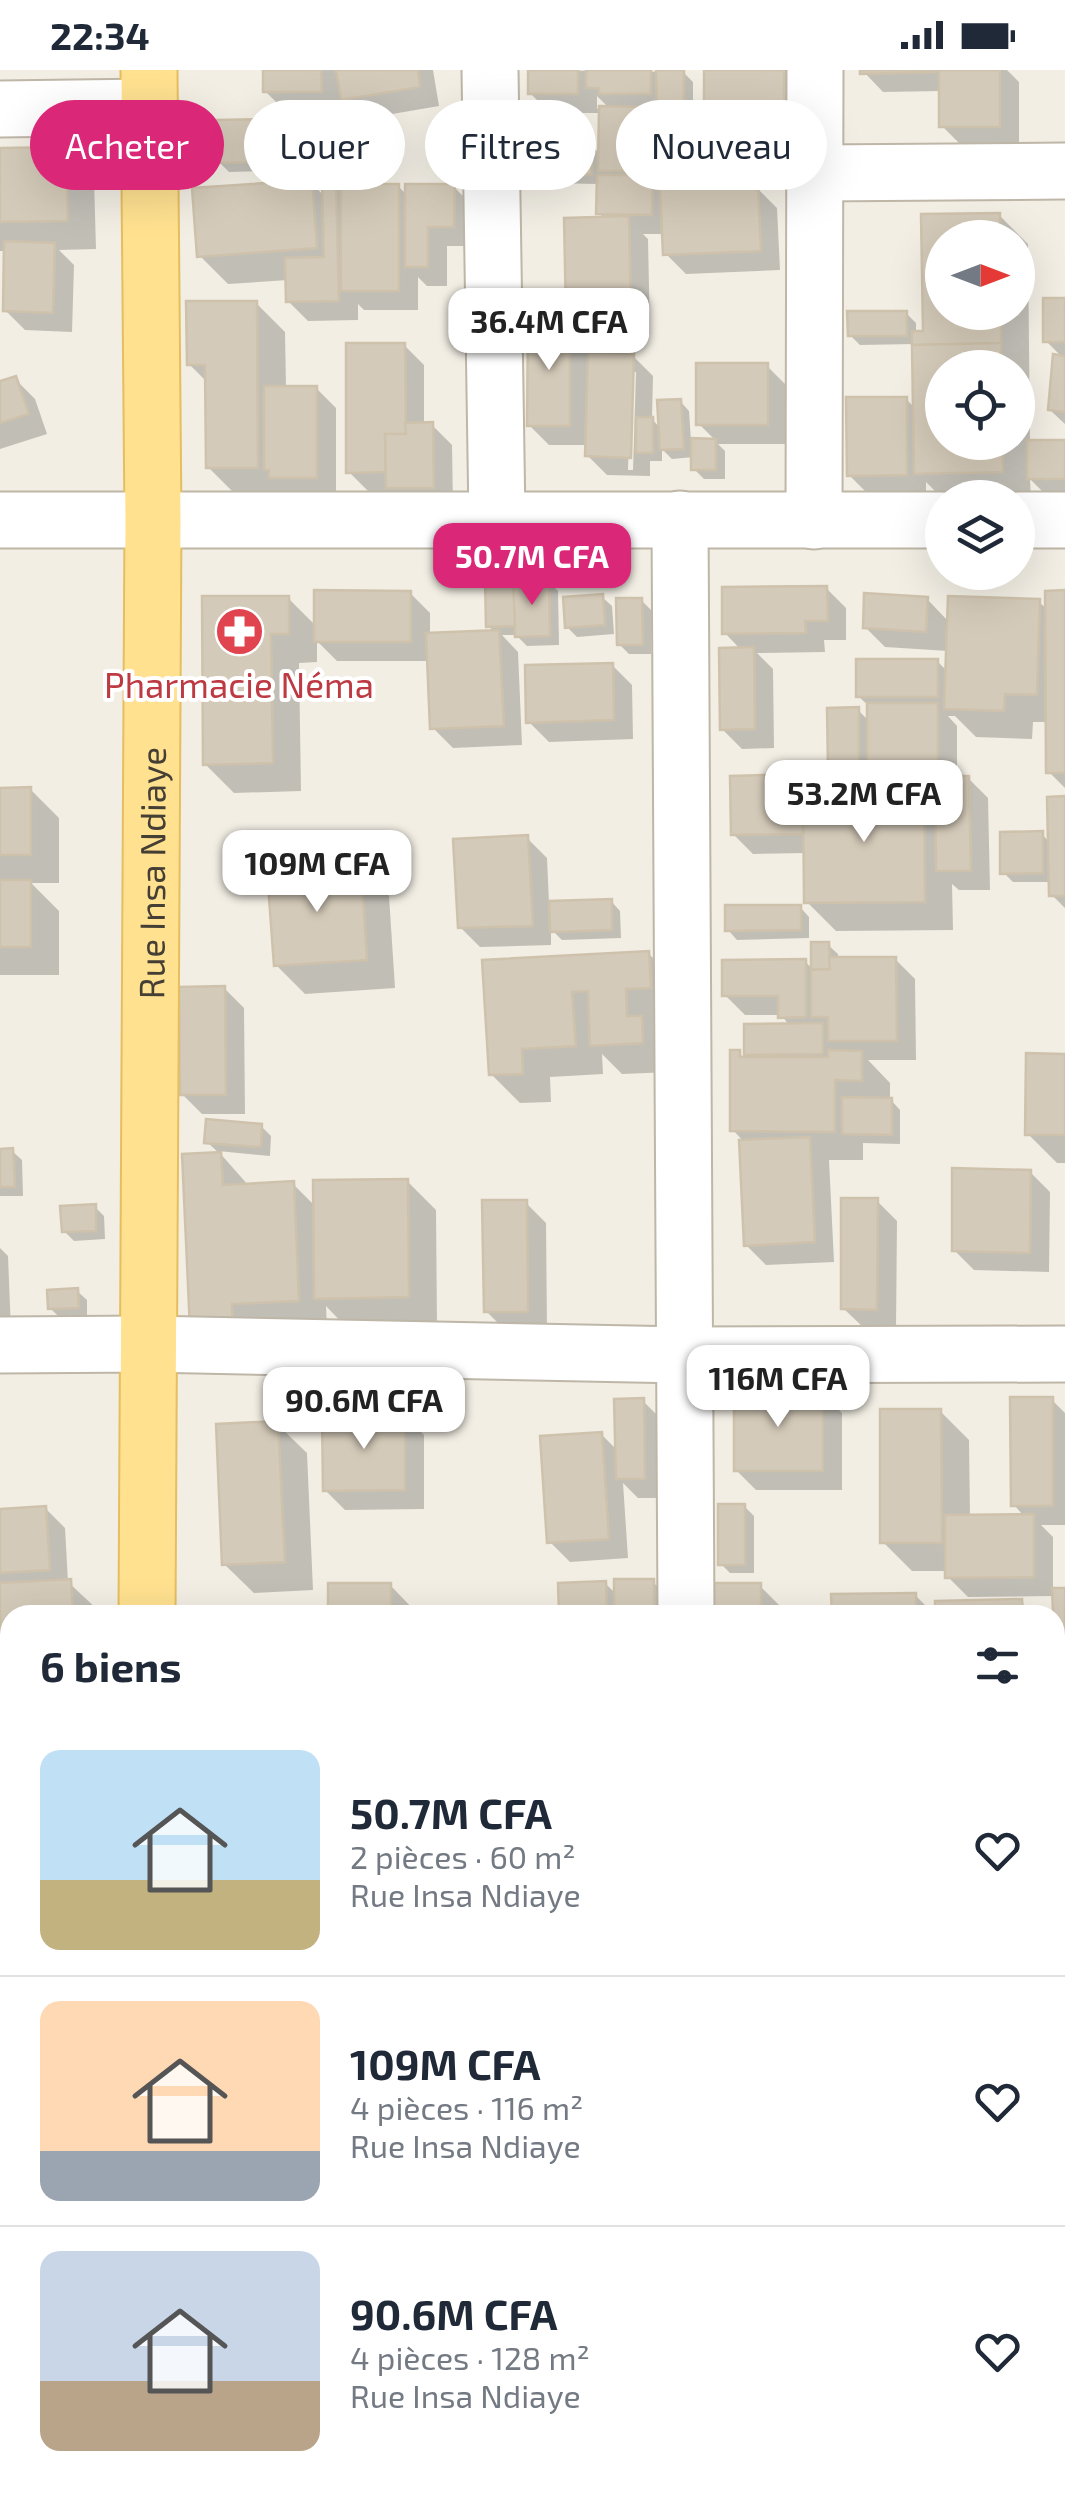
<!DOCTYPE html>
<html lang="fr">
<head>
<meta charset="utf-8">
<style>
  :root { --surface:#fff; --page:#f6f6f7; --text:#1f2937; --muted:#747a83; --line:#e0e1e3; --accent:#db2777 }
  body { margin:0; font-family:"Exo 2",sans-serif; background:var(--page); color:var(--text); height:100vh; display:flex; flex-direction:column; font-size:38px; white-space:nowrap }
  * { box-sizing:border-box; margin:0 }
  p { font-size:32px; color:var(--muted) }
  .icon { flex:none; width:55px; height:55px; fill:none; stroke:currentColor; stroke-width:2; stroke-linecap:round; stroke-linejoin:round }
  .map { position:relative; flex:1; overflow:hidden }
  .drawer { position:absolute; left:0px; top:1535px; width:1065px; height:890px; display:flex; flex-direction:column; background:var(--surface); border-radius:30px 30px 0 0; box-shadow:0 10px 40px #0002 }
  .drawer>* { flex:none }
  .guide { position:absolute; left:30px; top:30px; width:1005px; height:90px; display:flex; gap:20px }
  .needle { width:65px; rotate:90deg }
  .fabs { position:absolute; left:925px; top:150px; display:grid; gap:20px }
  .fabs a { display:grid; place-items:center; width:110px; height:110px; border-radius:50%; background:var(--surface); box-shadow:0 10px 40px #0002; font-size:50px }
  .price { position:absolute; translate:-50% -85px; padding:0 22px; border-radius:20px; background:#fff; color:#222; font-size:32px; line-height:65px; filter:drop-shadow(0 2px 5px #0008) }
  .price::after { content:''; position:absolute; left:50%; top:60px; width:30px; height:22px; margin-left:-15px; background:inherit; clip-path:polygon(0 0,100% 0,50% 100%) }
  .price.selected { background:var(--accent); color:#fff }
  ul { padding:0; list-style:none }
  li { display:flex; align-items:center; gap:30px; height:250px; padding:0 40px }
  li+li { border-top:2px solid var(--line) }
  li span { display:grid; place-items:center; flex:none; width:280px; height:200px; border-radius:20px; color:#555 }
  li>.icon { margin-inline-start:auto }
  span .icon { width:120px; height:120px; fill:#fffc; stroke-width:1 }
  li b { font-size:42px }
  h2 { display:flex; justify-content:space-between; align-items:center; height:120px; padding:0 40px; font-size:42px }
  .tag { padding:0 35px; border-radius:45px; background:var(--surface); box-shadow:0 10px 40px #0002; font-size:35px; line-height:90px }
  .tag.selected { background:var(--accent); color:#fff }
  .status { display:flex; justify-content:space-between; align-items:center; height:70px; padding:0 50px; background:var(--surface); direction:ltr }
  .status svg { height:28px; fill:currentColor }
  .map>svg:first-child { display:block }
  .shadow { fill:#0003; fill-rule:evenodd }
  .building { fill:#d4cab9; stroke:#cfc2ac; stroke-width:2.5 }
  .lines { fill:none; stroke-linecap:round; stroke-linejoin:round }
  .minor-casing { stroke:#beb6a7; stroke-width:59 }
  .major-casing { stroke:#e5be5f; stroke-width:59 }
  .minor { stroke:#fff; stroke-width:55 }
  .major { stroke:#ffe190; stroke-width:55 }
  .labels { text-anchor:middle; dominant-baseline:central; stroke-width:8; stroke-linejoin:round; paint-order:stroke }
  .health-label { font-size:35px; fill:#be3a42; stroke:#fff }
  .street-label { font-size:35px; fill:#443e34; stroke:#fff }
</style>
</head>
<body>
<div class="status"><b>22:34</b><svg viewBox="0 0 49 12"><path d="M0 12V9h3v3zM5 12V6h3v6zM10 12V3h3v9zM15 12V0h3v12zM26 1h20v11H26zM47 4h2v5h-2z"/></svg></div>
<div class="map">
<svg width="1065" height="2425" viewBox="0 0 1065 2425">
  <rect width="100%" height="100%" fill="#f2eee4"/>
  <g class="shadow">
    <polygon points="265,0 433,0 439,36 363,49 340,26 340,41 285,41 265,21"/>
    <path d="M530 0 683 2 693 12V46L670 48 665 43H651L659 51 699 52 724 76 762 59 772 69V77H784L794 86V109H781L772 100V108H734L724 98V85H719V119L757 118 777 138 780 200 686 204 666 184 665 164H643L648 169 650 264H635V284H631L653 306 652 349 661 359 680 331 689 341 691 371H716L699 354 767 296 787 316V374H718L725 381V409H704L694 399V387L672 389 662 379V391H650V406L607 405 587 385 588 375H549L529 355 530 252H576L569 245 605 149 599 143V114L545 113 535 104 591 75 601 85V43H550L530 23ZM597 26 610 39H597ZM631 302H636L633 400H628Z"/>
    <polygon points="707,0 803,0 803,53 727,53 707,33"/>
    <polygon points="862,0 1007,0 1019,12 1019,76 962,76 942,56 942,21 883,22"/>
    <polygon points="261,52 271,62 272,101 229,102 219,92"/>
    <polygon points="65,80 94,109 96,179 59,180 74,195 72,262 25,260 5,240 6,181 0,181 0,81"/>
    <polygon points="311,112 325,127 335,114 344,122 398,116 408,126 454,117 474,137 473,176 447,176 447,216 427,216 418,207 418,240 364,240 358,234 358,250 308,251 288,231 288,210 228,214 199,185"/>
    <path d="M999 145 1028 174 1030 373H1065V428H1049L1030 409 1031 430 942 428 926 412V424L869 425 849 405 906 329 916 339 915 274 860 275 850 265 906 243 916 253V264H925L924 146ZM942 168H1018V242H942ZM942 298H1018V372H942Z"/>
    <polygon points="1065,230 1065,354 1050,340 1063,288 1046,271"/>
    <polygon points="256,233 285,262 286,318 316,318 336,338 336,427 291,427 286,422 286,426 237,426 208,397 208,313 189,294"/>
    <polygon points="404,275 424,295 424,355 432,355 452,375 453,437 408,437 393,421 369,422 349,402"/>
    <polygon points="15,309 35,329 47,364 0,379 0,314"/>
    <polygon points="548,511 558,521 559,575 527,576 516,565 502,565 518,582 522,675 453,678 433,658 430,591 337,591 317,571 317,592 299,593 301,721 234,723 205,694 288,528 317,557 410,523 430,543 430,565 495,562 488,556"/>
    <polygon points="826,518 846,538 846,570 824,570 825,582 757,583 773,599 774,678 742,679 722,659 741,580 725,563"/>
    <path d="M1065 523V718L1049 702 1048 652H1033L1032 669 976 667 955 646H948L957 656V708H968L988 728 990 820H959L952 814 953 860 836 861 807 832 806 783 753 784 733 764 801 707 815 721 922 719 938 735 937 715 890 714 868 693V709H840L830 699 858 640 870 652V637L858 626 937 591 948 602V581L885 577 865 557 927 529 949 552 1039 532 1048 540ZM886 693 950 694V699L886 698Z"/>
    <polygon points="602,527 612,536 614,564 577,567 567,557"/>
    <polygon points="641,530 651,540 651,584 629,584 619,574"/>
    <polygon points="612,595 632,615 633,669 549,672 529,652"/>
    <polygon points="30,719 59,748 59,813 31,813 59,841 59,905 0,905 0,720"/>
    <polygon points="1065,729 1065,838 1052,825 1051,812 1013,812 1003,802 1042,764 1050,773"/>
    <polygon points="527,768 547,788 549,833 611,831 620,841 621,868 562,870 551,859 551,875 480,877 460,857"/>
    <polygon points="360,796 389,826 395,918 305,924 276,895"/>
    <polygon points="800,837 809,847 809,868 737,870 728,860"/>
    <polygon points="828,875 838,884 838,890 895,889 915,909 916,990 868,990 890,1013 890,1029 900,1040 900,1074 863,1073 863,1090 829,1090 834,1192 766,1195 746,1175 745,1073 733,1060 739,983 746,990 746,956 790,956 781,945 745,945 725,925 805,891 813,900"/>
    <polygon points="648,883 677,912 679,946 654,948 654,962 670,977 671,1002 622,1004 602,984 603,1004 550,1007 551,1032 520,1033 491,1004 485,892"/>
    <polygon points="224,918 244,938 245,1044 202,1044 182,1024"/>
    <polygon points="1065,986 1065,1093 1057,1093 1028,1064"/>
    <polygon points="261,1056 271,1066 270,1086 218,1081 249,1116 293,1114 316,1137 407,1111 436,1140 437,1255 346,1257 326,1236 327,1259 221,1287 220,1084 207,1072"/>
    <polygon points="0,1081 12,1081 22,1090 23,1126 0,1126"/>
    <polygon points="1030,1102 1050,1122 1049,1202 974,1200 954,1180"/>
    <polygon points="877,1131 897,1151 896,1259 864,1258 843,1238"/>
    <polygon points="526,1133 546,1153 547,1261 506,1261 486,1241"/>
    <polygon points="95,1137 104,1146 105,1169 74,1171 64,1161"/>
    <polygon points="0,1178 8,1186 11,1261 0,1261"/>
    <polygon points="77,1221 87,1230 87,1247 60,1248 50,1238"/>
    <polygon points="822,1323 842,1343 842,1420 756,1420 736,1400"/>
    <polygon points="1052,1330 1065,1343 1065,1455 1041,1455 1053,1467 1053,1520 1065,1520 1065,1603 1055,1593 1054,1526 968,1527 948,1507 948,1501 912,1501 883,1472 940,1341 969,1370 970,1447 1025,1447 1014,1435"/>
    <polygon points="643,1331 663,1351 664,1428 638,1428 623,1413 628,1488 570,1492 550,1472 601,1364 618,1381"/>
    <polygon points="404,1345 424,1365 424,1439 345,1440 325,1420"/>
    <polygon points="277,1354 307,1383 313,1520 254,1523 224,1494"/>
    <polygon points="744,1436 754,1446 754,1503 730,1503 721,1494"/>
    <polygon points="45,1438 65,1458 68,1512 99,1541 99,1545 10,1545 10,1714 0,1537 0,1441"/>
    <polygon points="653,1512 663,1522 663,1545 562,1545 605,1513 616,1524"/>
    <polygon points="390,1515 419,1545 330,1545"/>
    <polygon points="760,1516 780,1536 780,1545 716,1545"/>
    <polygon points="915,1525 935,1545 834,1545"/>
    <polygon points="1021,1532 1034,1545 938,1545"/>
    <polygon points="1055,1761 1061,1768 1061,1790 1065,1794 1065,1817 1058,1817 1056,1888"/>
    <polygon points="0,2139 10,2149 10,2290 0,2290"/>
    <polygon points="1055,2152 1065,2152 1065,2293 1055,2283"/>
    <rect x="1055" y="2308" width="10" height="57"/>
    <polygon points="10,2333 10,2415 55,2415 57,2425 0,2425 0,2335"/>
    <polygon points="291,2415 341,2415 341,2425 294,2425"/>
    <rect x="508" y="2415" width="73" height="10"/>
    <rect x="749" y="2415" width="136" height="10"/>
    <polygon points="928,2415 1010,2415 1020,2425 928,2425"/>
  </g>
  <g class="building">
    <polygon points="263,0 321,0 322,22 263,22"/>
    <polygon points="336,0 418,0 420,17 341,30"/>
    <rect x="528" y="0" width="50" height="24"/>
    <polygon points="586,0 651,0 651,24 599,24 599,18 586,18"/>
    <polygon points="656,0 684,0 684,38 657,38"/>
    <rect x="704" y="0" width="80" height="34"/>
    <polygon points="860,0 936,0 936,2 860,4"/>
    <rect x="939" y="0" width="61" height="57"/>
    <polygon points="599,36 648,37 648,101 598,101"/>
    <polygon points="262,49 264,92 216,93 216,50"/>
    <polygon points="658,49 701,49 700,108 657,108"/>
    <rect x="722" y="57" width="41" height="42"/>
    <polygon points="533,72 592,73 592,105 533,105"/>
    <rect x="769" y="74" width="16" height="27"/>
    <polygon points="66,77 68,151 0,152 0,78"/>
    <polygon points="597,105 653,105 652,145 596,144"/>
    <polygon points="312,110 317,178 197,187 192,118"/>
    <polygon points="336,111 339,231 286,232 285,188 324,187 322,112"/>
    <rect x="341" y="114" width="58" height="107"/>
    <polygon points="405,114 455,114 454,157 428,157 428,197 405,197"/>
    <polygon points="758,115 761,181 663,185 660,119"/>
    <polygon points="1000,143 1000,168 942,168 942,242 1001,242 1001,273 912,275 912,261 923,261 921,144"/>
    <polygon points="629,146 631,245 566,246 564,148"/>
    <polygon points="4,171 55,173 53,243 3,241"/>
    <rect x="1043" y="228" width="22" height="44"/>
    <polygon points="186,231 257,231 258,398 206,398 205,295 187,295"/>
    <polygon points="847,241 907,241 907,266 848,266"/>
    <polygon points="528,250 570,250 570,356 527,356"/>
    <polygon points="575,252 626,253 626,275 575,275"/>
    <polygon points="346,273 405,273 406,364 385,364 386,402 346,403"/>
    <polygon points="1001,273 1001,298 942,298 942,372 1002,372 1003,402 914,404 912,275"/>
    <polygon points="588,282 634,284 631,388 585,386"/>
    <polygon points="1053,284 1065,286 1065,342 1048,340"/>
    <rect x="696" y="293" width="72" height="62"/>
    <polygon points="16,306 29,344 0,353 0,311"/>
    <polygon points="264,316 317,316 317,408 269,408 269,400 264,400"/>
    <polygon points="846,327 907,327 907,405 847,406"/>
    <polygon points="681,329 684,379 660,380 657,330"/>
    <rect x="636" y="347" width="17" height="36"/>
    <polygon points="433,352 434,418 386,418 385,364 406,364 405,353"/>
    <polygon points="691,368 716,369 716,400 691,400"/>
    <rect x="1027" y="370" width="38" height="39"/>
    <polygon points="549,509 550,566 515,567 513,510"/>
    <polygon points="485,510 513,510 515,556 486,557"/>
    <polygon points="827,516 828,551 805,551 806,563 722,564 722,517"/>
    <polygon points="314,520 411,521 411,572 314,572"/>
    <polygon points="1065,520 1065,703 1046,703 1045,521"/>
    <polygon points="864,523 928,527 926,562 863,558"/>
    <polygon points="603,524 605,555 565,558 563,527"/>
    <polygon points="202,526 289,526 289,564 271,564 273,693 203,695"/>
    <polygon points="948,526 1040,529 1037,625 1005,624 1004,641 944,639"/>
    <polygon points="616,528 642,528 643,575 617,575"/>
    <polygon points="499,560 504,656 430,659 426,563"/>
    <polygon points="754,577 755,659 720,660 719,578"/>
    <rect x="856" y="589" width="82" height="38"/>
    <polygon points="613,593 614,650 526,653 525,595"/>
    <polygon points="867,633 938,633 938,696 867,695"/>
    <polygon points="859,637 859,700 828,700 827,638"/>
    <polygon points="802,704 803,764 731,765 730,706"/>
    <polygon points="935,706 969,706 971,801 936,801"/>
    <polygon points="31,717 31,785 0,785 0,718"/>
    <polygon points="924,717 925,832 804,833 803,719"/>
    <polygon points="1065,726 1065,826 1049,826 1047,727"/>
    <polygon points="1043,761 1043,803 1000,804 1000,762"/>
    <polygon points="528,765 533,856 458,858 453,769"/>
    <polygon points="361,794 367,890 274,896 267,800"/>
    <rect x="0" y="810" width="31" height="67"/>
    <polygon points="612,829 612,860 550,862 549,831"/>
    <polygon points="725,835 801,835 801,860 725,861"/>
    <polygon points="811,872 829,872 830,899 811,900"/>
    <polygon points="649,881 651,918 626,919 627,946 642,946 643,973 590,976 588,921 572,922 576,976 522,979 523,1004 489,1005 482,890"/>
    <polygon points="829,887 896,887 897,971 828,971 828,947 811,947 811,900 830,899"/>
    <polygon points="806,889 806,947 778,948 778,926 722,926 722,890"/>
    <polygon points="225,916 226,1025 180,1025 179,917"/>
    <polygon points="823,953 823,984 744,985 744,954"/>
    <polygon points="730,980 740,980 740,987 828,987 828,980 862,981 862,1011 835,1010 835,1062 730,1061"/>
    <polygon points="1026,983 1065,984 1065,1065 1025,1065"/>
    <polygon points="842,1027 892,1028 892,1065 842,1064"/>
    <polygon points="206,1049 262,1054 261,1077 204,1073"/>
    <polygon points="810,1067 815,1172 744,1176 739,1070"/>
    <polygon points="13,1078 15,1117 0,1117 0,1079"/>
    <polygon points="221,1082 223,1115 294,1111 299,1231 232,1234 233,1257 190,1259 182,1084"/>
    <polygon points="952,1098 1031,1100 1030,1183 952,1181"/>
    <polygon points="408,1109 409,1227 314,1229 313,1110"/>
    <polygon points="841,1128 878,1128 877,1240 841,1239"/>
    <polygon points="482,1130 527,1130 528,1242 484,1242"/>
    <polygon points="96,1134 96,1161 62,1162 60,1136"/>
    <polygon points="78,1218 79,1238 48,1239 47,1220"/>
    <rect x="734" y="1320" width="89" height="81"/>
    <polygon points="1010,1327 1053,1327 1053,1436 1011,1436"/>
    <polygon points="644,1328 645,1409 616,1409 614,1329"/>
    <polygon points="880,1339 941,1339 942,1473 880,1473"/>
    <polygon points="405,1343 405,1420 323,1421 322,1344"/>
    <polygon points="278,1351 285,1492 222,1495 216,1354"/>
    <polygon points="602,1362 609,1469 547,1473 540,1366"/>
    <rect x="718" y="1434" width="27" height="61"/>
    <polygon points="46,1436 50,1500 0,1503 0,1439"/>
    <polygon points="1034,1444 1034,1507 945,1508 945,1445"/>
    <polygon points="71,1509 73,1545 10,1545 8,1726 0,1581 0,1513"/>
    <polygon points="614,1509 654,1509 654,1539 614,1538"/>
    <polygon points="606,1511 607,1545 559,1545 558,1513"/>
    <rect x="328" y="1513" width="63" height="32"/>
    <rect x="714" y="1513" width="47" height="32"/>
    <polygon points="1052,1518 1065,1518 1065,1593 1055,1593"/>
    <polygon points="916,1523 916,1545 832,1545 831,1524"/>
    <polygon points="1022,1529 1023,1545 935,1545 935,1531"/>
    <rect x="1055" y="2149" width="10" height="128"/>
    <polygon points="1055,2305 1065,2306 1065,2347 1055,2346"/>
    <polygon points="10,2331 10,2415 26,2415 0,2421 0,2333"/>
    <polygon points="289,2415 323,2415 323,2423 289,2424"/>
    <polygon points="506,2415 562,2415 562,2425 505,2425"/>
    <rect x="746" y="2415" width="83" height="10"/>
    <rect x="829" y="2415" width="47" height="10"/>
    <rect x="940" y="2415" width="62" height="10"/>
  </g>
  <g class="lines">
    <defs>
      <g id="minor">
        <polyline points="490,0 497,449"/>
        <polyline points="0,39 149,37"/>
        <polyline points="817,103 1065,101"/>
        <polyline points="680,449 686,1545"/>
        <polyline points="0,450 942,450"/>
        <polyline points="1018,450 1065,450"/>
        <polyline points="814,451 815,0"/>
        <polyline points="0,1275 148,1274 683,1285 1065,1284"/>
        <polyline points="0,2079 10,2079"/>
        <polyline points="1055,2083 1065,2082"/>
        <polyline points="694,2415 694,2425"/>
      </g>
      <g id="major">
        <path id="s1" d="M147 1545 153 450 149 0"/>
        <polyline points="147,2415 147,2425"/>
      </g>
    </defs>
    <use href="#minor" class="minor-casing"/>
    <use href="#major" class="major-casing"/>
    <use href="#minor" class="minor"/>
    <use href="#major" class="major"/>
  </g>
  <defs>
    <symbol id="pharmacy-disc" viewBox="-11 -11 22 22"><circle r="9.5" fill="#e0444e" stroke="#fff"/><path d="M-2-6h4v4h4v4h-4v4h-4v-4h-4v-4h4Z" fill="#fff"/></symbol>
  </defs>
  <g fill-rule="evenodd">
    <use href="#pharmacy-disc" x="212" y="534" width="55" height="55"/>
  </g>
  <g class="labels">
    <g class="health-label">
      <text x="239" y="614">Pharmacie Néma</text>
    </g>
    <g class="street-label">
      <text stroke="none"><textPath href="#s1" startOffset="742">Rue Insa Ndiaye</textPath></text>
    </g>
  </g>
</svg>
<div class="fabs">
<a><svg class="needle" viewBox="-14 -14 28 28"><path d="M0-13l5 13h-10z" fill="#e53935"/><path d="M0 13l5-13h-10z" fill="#747a83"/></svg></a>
<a><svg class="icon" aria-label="locate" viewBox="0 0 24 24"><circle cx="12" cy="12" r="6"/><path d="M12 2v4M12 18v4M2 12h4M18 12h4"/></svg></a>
<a><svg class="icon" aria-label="layers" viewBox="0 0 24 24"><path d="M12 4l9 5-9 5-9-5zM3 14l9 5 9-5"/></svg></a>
</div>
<b class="price" style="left:549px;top:303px">36.4M CFA</b>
<b class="price selected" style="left:532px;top:538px">50.7M CFA</b>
<b class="price" style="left:864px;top:775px">53.2M CFA</b>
<b class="price" style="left:317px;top:845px">109M CFA</b>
<b class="price" style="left:778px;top:1360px">116M CFA</b>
<b class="price" style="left:364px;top:1382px">90.6M CFA</b>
<div class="guide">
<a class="tag selected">Acheter</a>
<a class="tag">Louer</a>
<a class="tag">Filtres</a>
<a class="tag">Nouveau</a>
</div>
<section class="drawer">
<h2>6 biens<svg class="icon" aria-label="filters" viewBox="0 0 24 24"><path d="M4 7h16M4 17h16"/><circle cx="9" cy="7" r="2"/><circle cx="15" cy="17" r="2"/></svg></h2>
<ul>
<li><span style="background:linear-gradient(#bfe0f5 65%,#c2b280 0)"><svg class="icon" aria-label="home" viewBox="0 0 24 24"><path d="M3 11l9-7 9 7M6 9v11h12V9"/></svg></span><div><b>50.7M CFA</b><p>2 pièces · 60 m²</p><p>Rue Insa Ndiaye</p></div><svg class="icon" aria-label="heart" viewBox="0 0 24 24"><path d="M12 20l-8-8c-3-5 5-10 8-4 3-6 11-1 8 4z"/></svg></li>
<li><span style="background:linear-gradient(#ffd9b3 75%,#9aa5b1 0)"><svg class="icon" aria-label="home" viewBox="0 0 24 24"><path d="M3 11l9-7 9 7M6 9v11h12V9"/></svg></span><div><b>109M CFA</b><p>4 pièces · 116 m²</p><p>Rue Insa Ndiaye</p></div><svg class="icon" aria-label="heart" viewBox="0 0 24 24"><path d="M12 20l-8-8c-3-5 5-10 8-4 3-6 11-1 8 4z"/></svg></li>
<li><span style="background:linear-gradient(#c9d6e8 65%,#b9a48a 0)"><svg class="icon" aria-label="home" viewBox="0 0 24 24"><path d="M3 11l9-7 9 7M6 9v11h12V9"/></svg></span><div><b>90.6M CFA</b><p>4 pièces · 128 m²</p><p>Rue Insa Ndiaye</p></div><svg class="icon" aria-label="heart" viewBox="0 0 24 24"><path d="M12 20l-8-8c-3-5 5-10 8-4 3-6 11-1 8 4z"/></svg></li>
</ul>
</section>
</div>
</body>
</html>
